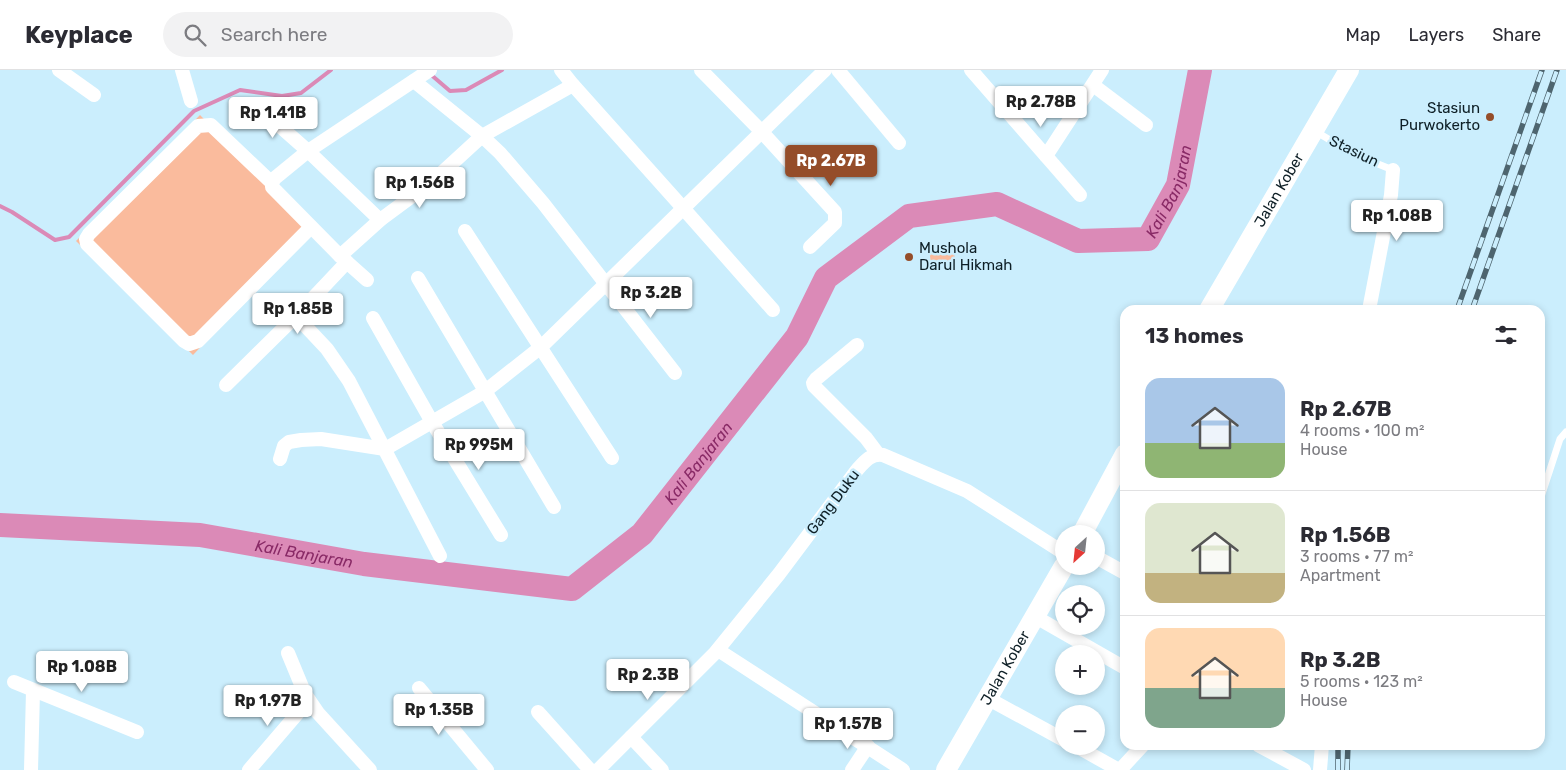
<!DOCTYPE html>
<html lang="en">
<head>
<meta charset="utf-8">
<style>
  :root { --surface:#fff; --page:#f2f2f3; --text:#2b2b33; --muted:#7c7c81; --line:#e1e1e2; --accent:#954d29 }
  body { margin:0; font-family:Rubik,sans-serif; background:var(--page); color:var(--text); height:100vh; display:flex; flex-direction:column; font-size:19px; white-space:nowrap }
  * { box-sizing:border-box; margin:0 }
  p { font-size:16px; color:var(--muted) }
  .icon { flex:none; width:28px; height:28px; fill:none; stroke:currentColor; stroke-width:2; stroke-linecap:round; stroke-linejoin:round }
  .map { position:relative; flex:1; overflow:hidden }
  .side { position:absolute; left:1120px; top:235px; width:425px; height:445px; display:flex; flex-direction:column; background:var(--surface); border-radius:15px; box-shadow:0 2px 8px #0003 }
  .side>* { flex:none }
  .needle { width:32px; rotate:207deg }
  .tools { position:absolute; left:1055px; top:455px; display:grid; gap:10px }
  .tools a { display:grid; place-items:center; width:50px; height:50px; border-radius:50%; background:var(--surface); box-shadow:0 2px 8px #0003; font-size:25px }
  .price { position:absolute; translate:-50% -42px; padding:0 11px; border-radius:5px; background:#fff; color:#222; font-size:16px; line-height:32px; filter:drop-shadow(0 1px 2px #0008) }
  .price::after { content:''; position:absolute; left:50%; top:30px; width:15px; height:11px; margin-left:-8px; background:inherit; clip-path:polygon(0 0,100% 0,50% 100%) }
  .price.selected { background:var(--accent); color:#fff }
  ul { padding:0; list-style:none }
  li { display:flex; align-items:center; gap:15px; height:125px; padding:0 25px }
  li+li { border-top:1px solid var(--line) }
  li span { display:grid; place-items:center; flex:none; width:140px; height:100px; border-radius:15px; color:#555 }
  li>.icon { margin-inline-start:auto }
  span .icon { width:60px; height:60px; fill:#fffc; stroke-width:1 }
  li b { font-size:21px }
  h2 { display:flex; justify-content:space-between; align-items:center; height:60px; padding:0 25px; font-size:21px }
  header { display:flex; align-items:center; gap:30px; box-sizing:border-box; height:70px; padding:0 25px; background:var(--surface); border-bottom:1px solid var(--line) }
  header strong { font-size:24px }
  nav { display:flex; gap:28px; margin-inline-start:auto; font-size:18px }
  .search { width:350px; height:45px; background:var(--page); display:flex; align-items:center; gap:12px; box-sizing:border-box; padding:0 18px; border-radius:28px; color:var(--muted); font-size:19px }
  .map>svg:first-child { display:block }
  .green { fill:#fabb9d }
  .lines { fill:none; stroke-linecap:round; stroke-linejoin:round }
  .stream { stroke:#db8ab7; stroke-width:4 }
  .river { stroke:#db8ab7; stroke-width:24 }
  .lane { stroke:#fff; stroke-width:7 }
  .street { stroke:#fff; stroke-width:14 }
  .secondary { stroke:#fff; stroke-width:20 }
  .rail-casing { stroke:#4e656f; stroke-width:5.5 }
  .rail { stroke:#cbeefd; stroke-width:4; stroke-dasharray:11; stroke-linecap:butt }
  .poi-dot { fill:#954d29; stroke:#cbeefd; stroke-width:2 }
  .labels { text-anchor:middle; dominant-baseline:central; stroke-width:5; stroke-linejoin:round; paint-order:stroke }
  .poi-label { font-size:15px; fill:#0e1f26; stroke:#cbeefd; text-anchor:end }
  .street-label { font-size:15px; fill:#0e1f26; stroke:#cbeefd }
  .water-label { font-size:16px; font-style:italic; fill:#892a66; stroke:#cbeefd }
</style>
</head>
<body>
<header>
<strong>Keyplace</strong>
<div class="search"><svg class="icon" aria-label="search" viewBox="0 0 24 24"><circle cx="10" cy="10" r="6"/><path d="M15 15l6 6"/></svg>Search here</div>
<nav><a>Map</a><a>Layers</a><a>Share</a></nav>
</header>
<div class="map">
<svg width="1566" height="700" viewBox="0 0 1566 700">
  <rect width="100%" height="100%" fill="#cbeefd"/>
  <g class="green">
    <polygon points="200,45 315,162 262,213 193,285 76,171"/>
    <polygon points="953,177 956,192 931,193 929,179"/>
  </g>
  <g class="lines">
    <g class="stream">
      <polyline points="429,3 450,21 466,20 502,0"/>
      <polyline points="0,136 12,142 55,170 69,167 194,41 240,20 282,26 301,23 331,0"/>
    </g>
    <path class="river" id="s1" d="M0 455 200 465 364 494 572 519 642 464 797 267 826 208 909 146 997 134 1078 171 1148 169 1178 115 1200 0"/>
    <g class="lane">
      <polyline points="1315,61 1353,84 1393,100"/>
      <polyline points="1540,430 1560,369 1566,362"/>
    </g>
    <g class="street">
      <polyline points="59,0 94,25"/>
      <polyline points="182,0 191,31"/>
      <polyline points="561,0 573,15 683,138 773,240"/>
      <polyline points="701,0 761,61 835,142 835,153 810,177"/>
      <polyline points="838,0 899,73"/>
      <polyline points="971,0 1046,86 1102,0"/>
      <polyline points="414,11 482,66 500,83 543,133 675,303"/>
      <polyline points="1093,15 1146,55"/>
      <polyline points="257,36 308,81 380,150"/>
      <polyline points="1046,86 1080,125"/>
      <polyline points="272,113 211,55 198,56 89,164 86,169 87,174 184,271 189,274 198,271 311,157"/>
      <polyline points="465,161 612,388"/>
      <polyline points="340,186 272,117 272,113 275,108 308,81 430,0"/>
      <polyline points="418,208 554,437"/>
      <polyline points="367,210 340,186 380,150 434,110 482,66 573,15"/>
      <polyline points="1369,240 1391,125 1393,100"/>
      <polyline points="296,246 327,279 349,311 440,486"/>
      <polyline points="373,248 432,352 501,465"/>
      <polyline points="857,275 816,309 813,313 814,316 866,368 878,384"/>
      <polyline points="226,315 296,246 347,192"/>
      <polyline points="280,389 284,376 289,372 301,370 321,369 385,379 484,322 541,277 825,0"/>
      <polyline points="1096,487 1125,503"/>
      <polyline points="1034,546 1125,598"/>
      <polyline points="718,580 903,700"/>
      <polyline points="288,583 305,624 318,643 370,700"/>
      <polyline points="14,612 137,662"/>
      <polyline points="419,618 487,700"/>
      <polyline points="987,628 1064,670"/>
      <polyline points="538,642 590,700"/>
      <polyline points="631,667 662,700"/>
      <polyline points="1258,675 1304,700"/>
      <polyline points="1076,676 1119,700"/>
      <polyline points="31,700 33,621"/>
      <polyline points="249,700 309,630"/>
      <path d="M598 700 715 583 779 504 857 400C864 392 871 383 883 385L967 421 1064 483"/>
      <polyline points="852,700 868,676"/>
      <polyline points="1120,700 1143,675"/>
      <polyline points="1320,700 1322,675"/>
    </g>
    <g class="secondary">
      <path id="s2" d="M1209 240 1349 0"/>
      <polyline points="1082,464 1125,384"/>
      <path id="s3" d="M946 700 1064 496"/>
    </g>
    <defs>
      <g id="rail">
        <polyline points="1457,240 1542,0"/>
        <polyline points="1472,240 1557,0"/>
        <polyline points="1338,700 1338,675"/>
        <polyline points="1347,700 1348,675"/>
      </g>
    </defs>
    <use href="#rail" class="rail-casing"/>
    <use href="#rail" class="rail"/>
  </g>
  <g class="poi-dot">
    <circle cx="1490" cy="47" r="5"/>
    <circle cx="909" cy="187" r="5"/>
  </g>
  <g class="labels">
    <g class="poi-label">
      <text x="1480" y="38">Stasiun<tspan x="1480" dy="17">Purwokerto</tspan></text>
      <text x="919" y="178" text-anchor="start">Mushola<tspan x="919" dy="17">Darul Hikmah</tspan></text>
    </g>
    <g class="street-label">
      <text transform="translate(1354 81) rotate(26)">Stasiun</text>
      <text stroke="none"><textPath href="#s2" startOffset="139">Jalan Kober</textPath></text>
      <text transform="translate(833 432) rotate(-53)">Gang Duku</text>
      <text stroke="none"><textPath href="#s3" startOffset="118">Jalan Kober</textPath></text>
    </g>
    <g class="water-label">
      <text stroke="none"><textPath href="#s1" startOffset="1386">Kali Banjaran</textPath></text>
      <text stroke="none"><textPath href="#s1" startOffset="756">Kali Banjaran</textPath></text>
      <text stroke="none"><textPath href="#s1" startOffset="306">Kali Banjaran</textPath></text>
    </g>
  </g>
</svg>
<div class="tools">
<a><svg class="needle" viewBox="-14 -14 28 28"><path d="M0-13l5 13h-10z" fill="#e53935"/><path d="M0 13l5-13h-10z" fill="#7c7c81"/></svg></a>
<a><svg class="icon" aria-label="locate" viewBox="0 0 24 24"><circle cx="12" cy="12" r="6"/><path d="M12 2v4M12 18v4M2 12h4M18 12h4"/></svg></a>
<a>+</a>
<a>−</a>
</div>
<b class="price" style="left:1041px;top:58px">Rp 2.78B</b>
<b class="price" style="left:273px;top:69px">Rp 1.41B</b>
<b class="price selected" style="left:831px;top:117px">Rp 2.67B</b>
<b class="price" style="left:420px;top:139px">Rp 1.56B</b>
<b class="price" style="left:1397px;top:172px">Rp 1.08B</b>
<b class="price" style="left:651px;top:249px">Rp 3.2B</b>
<b class="price" style="left:298px;top:265px">Rp 1.85B</b>
<b class="price" style="left:479px;top:401px">Rp 995M</b>
<b class="price" style="left:82px;top:623px">Rp 1.08B</b>
<b class="price" style="left:648px;top:631px">Rp 2.3B</b>
<b class="price" style="left:268px;top:657px">Rp 1.97B</b>
<b class="price" style="left:439px;top:666px">Rp 1.35B</b>
<b class="price" style="left:848px;top:680px">Rp 1.57B</b>
<section class="side">
<h2>13 homes<svg class="icon" aria-label="filters" viewBox="0 0 24 24"><path d="M4 7h16M4 17h16"/><circle cx="9" cy="7" r="2"/><circle cx="15" cy="17" r="2"/></svg></h2>
<ul>
<li><span style="background:linear-gradient(#a9c7e8 65%,#8fb573 0)"><svg class="icon" aria-label="home" viewBox="0 0 24 24"><path d="M3 11l9-7 9 7M6 9v11h12V9"/></svg></span><div><b>Rp 2.67B</b><p>4 rooms · 100 m²</p><p>House</p></div></li>
<li><span style="background:linear-gradient(#dfe7d0 70%,#c2b280 0)"><svg class="icon" aria-label="home" viewBox="0 0 24 24"><path d="M3 11l9-7 9 7M6 9v11h12V9"/></svg></span><div><b>Rp 1.56B</b><p>3 rooms · 77 m²</p><p>Apartment</p></div></li>
<li><span style="background:linear-gradient(#ffd9b3 60%,#7fa58c 0)"><svg class="icon" aria-label="home" viewBox="0 0 24 24"><path d="M3 11l9-7 9 7M6 9v11h12V9"/></svg></span><div><b>Rp 3.2B</b><p>5 rooms · 123 m²</p><p>House</p></div></li>
</ul>
</section>
</div>
</body>
</html>
